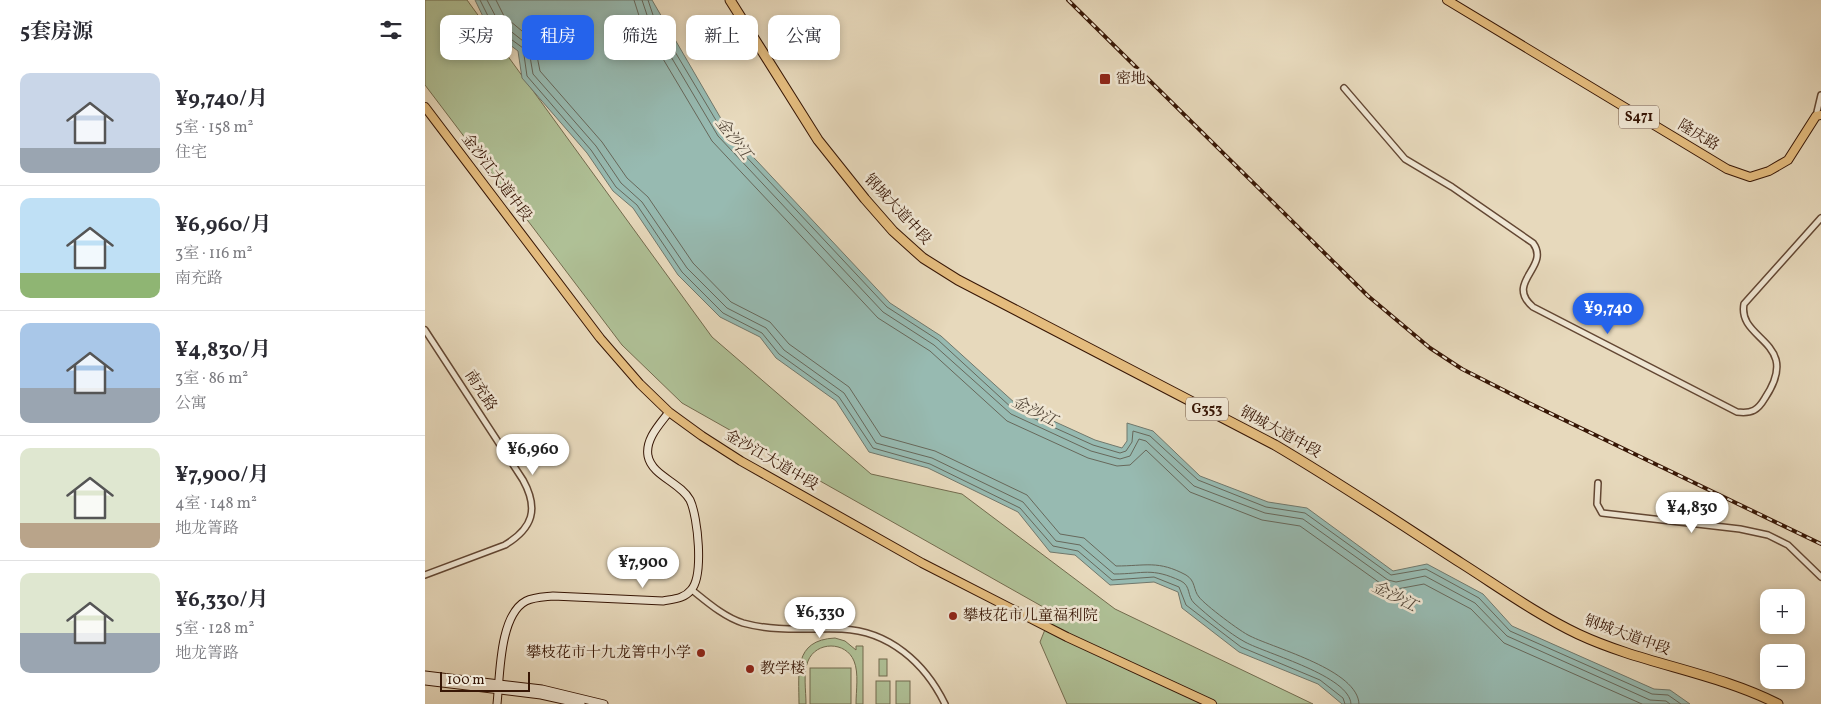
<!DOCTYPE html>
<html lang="zh">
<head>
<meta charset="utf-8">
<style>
  :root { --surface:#fff; --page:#f7f7f7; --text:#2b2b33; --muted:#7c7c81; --line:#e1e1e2; --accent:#2563eb }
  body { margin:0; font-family:Vollkorn,"Noto Serif SC",serif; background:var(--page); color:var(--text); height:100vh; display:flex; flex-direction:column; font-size:19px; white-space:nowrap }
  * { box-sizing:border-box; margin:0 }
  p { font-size:16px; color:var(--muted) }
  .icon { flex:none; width:28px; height:28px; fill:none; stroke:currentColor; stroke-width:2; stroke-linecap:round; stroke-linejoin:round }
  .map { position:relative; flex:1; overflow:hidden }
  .sheet { display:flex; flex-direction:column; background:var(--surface); width:425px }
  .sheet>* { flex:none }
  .hud { position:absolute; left:15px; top:15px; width:475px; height:45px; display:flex; gap:10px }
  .controls { position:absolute; left:1335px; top:589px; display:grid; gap:10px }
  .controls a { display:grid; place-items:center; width:45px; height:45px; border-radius:10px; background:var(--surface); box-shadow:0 2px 8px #0003; font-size:25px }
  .scale { position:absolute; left:15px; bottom:12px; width:90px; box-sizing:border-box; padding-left:5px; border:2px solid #371605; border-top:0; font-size:14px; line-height:18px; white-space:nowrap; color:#371605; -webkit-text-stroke:4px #efe6d3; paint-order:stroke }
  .price { position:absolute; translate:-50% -42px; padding:0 11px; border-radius:18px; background:#fff; color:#222; font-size:16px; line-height:32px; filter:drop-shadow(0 1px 2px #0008) }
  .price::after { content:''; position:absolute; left:50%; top:30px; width:15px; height:11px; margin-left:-8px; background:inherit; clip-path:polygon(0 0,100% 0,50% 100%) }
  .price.selected { background:var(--accent); color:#fff }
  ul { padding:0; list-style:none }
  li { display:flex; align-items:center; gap:15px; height:125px; padding:0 20px }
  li+li { border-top:1px solid var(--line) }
  li span { display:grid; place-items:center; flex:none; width:140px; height:100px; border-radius:10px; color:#555 }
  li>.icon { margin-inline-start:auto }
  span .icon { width:60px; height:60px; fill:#fffc; stroke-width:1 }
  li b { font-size:21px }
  h2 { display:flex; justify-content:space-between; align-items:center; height:60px; padding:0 20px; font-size:21px }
  .chip { padding:0 18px; border-radius:10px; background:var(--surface); box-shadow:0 2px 8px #0003; font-size:18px; line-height:45px }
  .chip.selected { background:var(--accent); color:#fff }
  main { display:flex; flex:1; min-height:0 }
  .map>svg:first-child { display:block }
  .green { fill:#afc096; stroke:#736b4e }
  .water { fill:#97bab1; stroke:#71786c }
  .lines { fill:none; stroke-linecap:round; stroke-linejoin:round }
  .shore { stroke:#67685b; stroke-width:1 }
  .street-casing { stroke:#634733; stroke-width:8 }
  .secondary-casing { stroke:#371605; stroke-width:9 }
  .primary-casing { stroke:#371605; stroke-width:10 }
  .highway-casing { stroke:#371605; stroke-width:11 }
  .street { stroke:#efe6d3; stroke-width:5 }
  .secondary { stroke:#efe6d3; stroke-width:7 }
  .primary { stroke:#e4bc7e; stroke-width:8 }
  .highway { stroke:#e4bc7e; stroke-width:9 }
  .rail-casing { stroke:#371605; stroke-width:4 }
  .rail { stroke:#efe6d3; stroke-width:2; stroke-dasharray:5.5; stroke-linecap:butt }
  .poi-dot { fill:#8f2418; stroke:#efe6d3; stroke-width:2 }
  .labels { text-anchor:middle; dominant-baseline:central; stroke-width:5; stroke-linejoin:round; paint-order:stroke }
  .shield { fill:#efe6d3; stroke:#6e5443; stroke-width:1 }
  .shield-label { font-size:14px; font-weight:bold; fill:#371605 }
  .poi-label { font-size:15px; fill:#371605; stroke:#efe6d3; text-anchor:start }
  .street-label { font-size:15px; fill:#371605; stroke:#efe6d3 }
  .water-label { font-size:16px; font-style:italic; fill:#544739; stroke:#efe6d3 }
</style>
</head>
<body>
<main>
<section class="sheet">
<h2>5套房源<svg class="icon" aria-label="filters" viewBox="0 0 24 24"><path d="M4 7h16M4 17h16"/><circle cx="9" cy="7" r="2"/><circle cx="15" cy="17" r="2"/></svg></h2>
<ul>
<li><span style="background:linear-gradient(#c9d6e8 75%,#9aa5b1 0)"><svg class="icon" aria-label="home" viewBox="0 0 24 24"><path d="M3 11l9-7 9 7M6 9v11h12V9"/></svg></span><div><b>¥9,740/月</b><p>5室 · 158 m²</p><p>住宅</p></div></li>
<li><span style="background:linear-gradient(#bfe0f5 75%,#8fb573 0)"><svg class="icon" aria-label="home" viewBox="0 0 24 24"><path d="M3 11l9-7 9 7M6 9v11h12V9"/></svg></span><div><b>¥6,960/月</b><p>3室 · 116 m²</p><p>南充路</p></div></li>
<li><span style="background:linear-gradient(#a9c7e8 65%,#9aa5b1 0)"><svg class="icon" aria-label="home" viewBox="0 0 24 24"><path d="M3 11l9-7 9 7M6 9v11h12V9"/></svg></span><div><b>¥4,830/月</b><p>3室 · 86 m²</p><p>公寓</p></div></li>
<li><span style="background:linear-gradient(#dfe7d0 75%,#b9a48a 0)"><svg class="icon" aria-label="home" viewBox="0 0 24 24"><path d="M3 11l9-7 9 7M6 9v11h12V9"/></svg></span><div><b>¥7,900/月</b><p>4室 · 148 m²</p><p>地龙箐路</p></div></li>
<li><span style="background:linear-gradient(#dfe7d0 60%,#9aa5b1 0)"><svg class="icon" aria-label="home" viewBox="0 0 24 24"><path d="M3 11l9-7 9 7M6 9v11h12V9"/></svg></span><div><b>¥6,330/月</b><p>5室 · 128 m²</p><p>地龙箐路</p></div></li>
</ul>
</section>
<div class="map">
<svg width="1396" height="704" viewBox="0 0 1396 704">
  <rect width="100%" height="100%" fill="#e7d9bc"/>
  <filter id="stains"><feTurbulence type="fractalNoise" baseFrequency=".004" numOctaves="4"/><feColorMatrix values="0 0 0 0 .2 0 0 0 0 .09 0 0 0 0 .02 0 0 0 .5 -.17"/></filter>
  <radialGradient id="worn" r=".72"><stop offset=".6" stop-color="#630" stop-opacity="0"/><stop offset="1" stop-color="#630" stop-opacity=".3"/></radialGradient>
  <g class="green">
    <polygon points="0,0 42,0 287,337 446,474 537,494 690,609 888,704 642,704 615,642 627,612 257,403 197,345 0,85"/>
    <path d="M410 638 420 641 431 650V646H438V704H431C431 691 434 673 429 661 421 641 391 641 383 661 378 673 381 691 381 704H374C374 673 368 640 410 638Z"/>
    <rect x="454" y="659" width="8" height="17"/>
    <rect x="385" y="668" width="41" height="36"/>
    <rect x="451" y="681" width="14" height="23"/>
    <rect x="471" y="681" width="14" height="23"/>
  </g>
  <polygon class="water" points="50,0 227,0 302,129 465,303 516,336 591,404 670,440 697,448 702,441 702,423 728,431 775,476 843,502 882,508 968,571 1002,564 1058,594 1087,626 1229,689 1245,690 1265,704 917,704 893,684 814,652 757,608 753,592 729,582 685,585 650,555 625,552 593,512 503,468 444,452 411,401 351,358 335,337 295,317 253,275 208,208 188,191 162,153 97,78 93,51 64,29"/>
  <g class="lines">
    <g class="shore">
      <polyline points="55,0 68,26 98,48 102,76 166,150 191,187 212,205 257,272 298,313 337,333 354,354 414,397 448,448 505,464 595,508 628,546 653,551 687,580 729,577 754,587 761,605 816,647 895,680 918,698 920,704"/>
      <path d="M62 0 73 21 103 45 108 74 171 146 196 183 217 202 262 268 302 308 341 328 359 350 419 393 451 443 507 458 598 502 631 541 655 545 689 574C719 574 726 567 756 581 766 586 762 596 769 603 782 615 805 634 820 642 842 654 925 676 926 704"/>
      <path d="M71 0 79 16 109 41 115 71 177 142 202 178 223 197 268 263 306 302 345 322 364 344 424 387 456 436 510 451 602 495 635 534 659 538 691 566C721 566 733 560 761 575 771 581 768 590 774 597 780 605 816 632 825 636 851 649 933 670 934 704"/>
      <polyline points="209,0 216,22 287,141 453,318 505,351 582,421 663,458 692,466 705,465 721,450 765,492 837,520 875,526 962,588 972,589 999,584 1046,609 1079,643 1217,704"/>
      <polyline points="217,0 223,18 293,136 458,312 509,345 586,414 666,451 695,459 705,456 714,439 721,441 769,486 840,513 878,519 963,580 971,582 1000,576 1050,603 1082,636 1225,700 1241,701 1245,704"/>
      <polyline points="223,0 228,15 298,132 462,307 513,340 588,409 668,445 695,453 701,451 707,442 708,431 725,436 773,480 841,507 880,513 966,575 1001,569 1054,598 1085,631 1227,694 1243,695 1256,704"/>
    </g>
    <defs>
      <g id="street">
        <path d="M919 88 980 159 1027 187 1108 243C1126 267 1079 282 1108 307L1312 412C1327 414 1333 410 1340 398 1378 341 1312 341 1319 304L1396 218"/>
        <polyline points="1391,116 1396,95"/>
        <path d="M0 330 98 480C114 509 108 528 80 545L0 575"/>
        <polyline points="1173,483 1172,504 1177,513 1315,529 1343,535 1363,545 1396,577"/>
        <path d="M267 590C282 602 299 617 318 623 350 632 385 628 417 629 464 631 500 663 520 704"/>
      </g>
      <g id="secondary">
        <polyline points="0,675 117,689 179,704"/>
        <polyline points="0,681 116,695 156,704"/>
        <path d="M72 704C75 677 74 615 101 601 109 597 119 597 128 596L238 601C248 599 259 599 266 590 279 576 273 517 265 500 255 482 227 476 223 456 220 439 235 424 244 412"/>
      </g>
      <g id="primary">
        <polyline points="1022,0 1302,169 1325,177 1344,171 1363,160 1391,116 1396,115"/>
        <polyline points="0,107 175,338 215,384 244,412 277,436 316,461 497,563 642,637 787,704"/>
      </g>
      <path id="highway" d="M305 0 393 140 440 199 468 231 498 258 533 280 850 445C913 482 974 523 1036 563 1074 587 1111 614 1153 634 1217 664 1290 672 1353 704"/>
    </defs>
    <use href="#street" class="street-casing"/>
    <use href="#secondary" class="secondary-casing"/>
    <use href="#primary" class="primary-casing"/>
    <use href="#highway" class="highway-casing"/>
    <use href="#street" class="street"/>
    <use href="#secondary" class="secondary"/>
    <use href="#primary" class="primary"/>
    <use href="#highway" class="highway"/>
    <defs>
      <polyline id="rail" points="643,0 943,296 1005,348 1037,369 1106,404 1396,544"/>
    </defs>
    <use href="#rail" class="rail-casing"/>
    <use href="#rail" class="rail"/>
  </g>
  <g class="poi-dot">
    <rect x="674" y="73" width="12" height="12" rx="2.5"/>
    <circle cx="528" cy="616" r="5"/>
    <circle cx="276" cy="653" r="5"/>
    <circle cx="325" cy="669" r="5"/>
  </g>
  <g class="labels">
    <g class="shield">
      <rect x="1194" y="105.5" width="40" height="23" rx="4"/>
      <rect x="761" y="397.5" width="42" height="23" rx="4"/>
    </g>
    <g class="shield-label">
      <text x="1214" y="117">S471</text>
      <text x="782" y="409">G353</text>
    </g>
    <g class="poi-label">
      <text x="691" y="79">密地</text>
      <text x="538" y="616">攀枝花市儿童福利院</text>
      <text x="266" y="653" text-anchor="end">攀枝花市十九龙箐中小学</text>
      <text x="335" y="669">教学楼</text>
    </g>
    <g class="street-label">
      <text transform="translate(1273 136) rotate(31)">隆庆路</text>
      <text transform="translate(71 178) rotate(53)">金沙江大道中段</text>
      <text transform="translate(472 210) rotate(47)">钢城大道中段</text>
      <text transform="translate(55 391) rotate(57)">南充路</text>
      <text transform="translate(855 433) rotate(29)">钢城大道中段</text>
      <text transform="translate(346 461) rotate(30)">金沙江大道中段</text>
      <text transform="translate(1202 636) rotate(20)">钢城大道中段</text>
    </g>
    <g class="water-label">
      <text transform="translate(308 139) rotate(53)">金沙江</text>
      <text transform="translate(609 412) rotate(27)">金沙江</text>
      <text transform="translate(969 597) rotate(27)">金沙江</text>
    </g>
  </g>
  <rect width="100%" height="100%" filter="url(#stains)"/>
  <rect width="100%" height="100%" fill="url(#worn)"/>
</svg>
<div class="controls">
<a>+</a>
<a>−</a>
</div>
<div class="scale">100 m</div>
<b class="price selected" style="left:1183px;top:335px">¥9,740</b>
<b class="price" style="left:108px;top:476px">¥6,960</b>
<b class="price" style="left:1267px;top:534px">¥4,830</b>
<b class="price" style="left:218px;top:589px">¥7,900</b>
<b class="price" style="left:395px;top:639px">¥6,330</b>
<div class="hud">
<a class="chip">买房</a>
<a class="chip selected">租房</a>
<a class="chip">筛选</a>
<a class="chip">新上</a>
<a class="chip">公寓</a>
</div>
</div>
</main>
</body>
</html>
